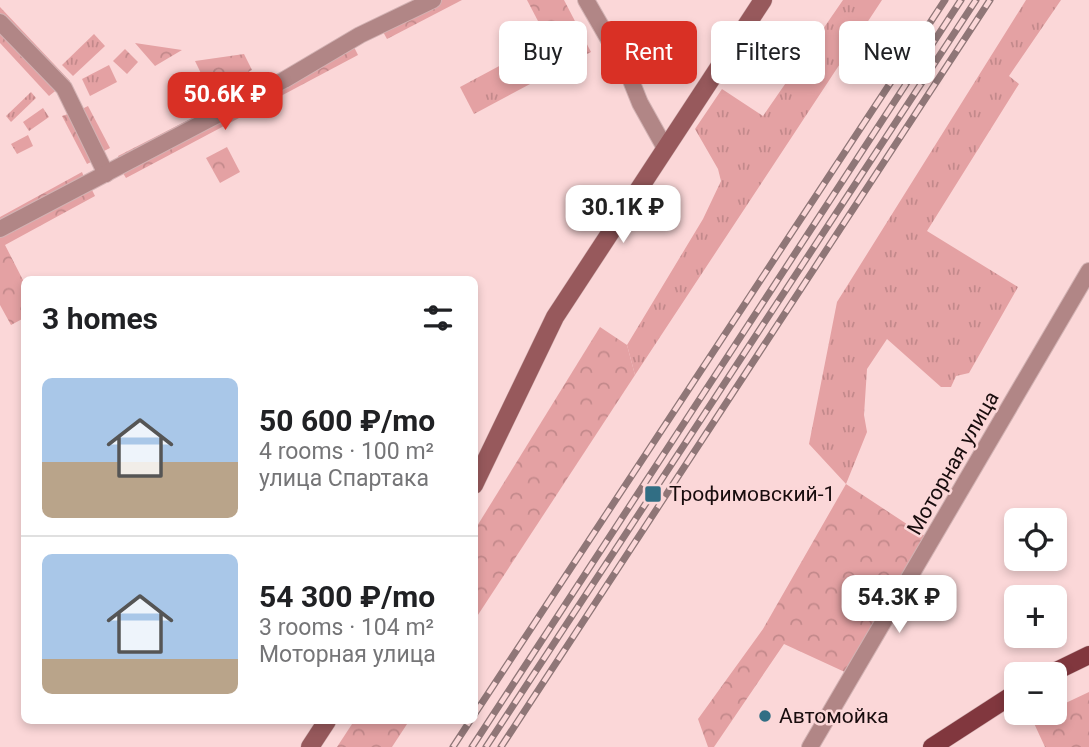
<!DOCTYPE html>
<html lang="en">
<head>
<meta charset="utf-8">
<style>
  :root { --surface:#fff; --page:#f6f6f6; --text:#202124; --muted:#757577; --line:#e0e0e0; --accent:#d93025 }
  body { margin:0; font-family:Roboto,sans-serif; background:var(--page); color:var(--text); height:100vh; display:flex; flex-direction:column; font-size:26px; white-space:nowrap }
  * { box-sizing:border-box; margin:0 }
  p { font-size:23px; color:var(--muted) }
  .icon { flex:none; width:38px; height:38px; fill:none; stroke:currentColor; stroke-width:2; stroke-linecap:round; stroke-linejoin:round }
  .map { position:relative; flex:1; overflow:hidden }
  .panel { position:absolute; left:21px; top:276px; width:457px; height:448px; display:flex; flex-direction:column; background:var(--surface); border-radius:10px; box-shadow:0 4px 10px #0003 }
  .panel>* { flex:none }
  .banner { position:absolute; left:499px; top:21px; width:485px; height:63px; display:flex; gap:14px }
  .tools { position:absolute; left:1004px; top:508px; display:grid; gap:14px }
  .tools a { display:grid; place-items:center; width:63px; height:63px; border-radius:10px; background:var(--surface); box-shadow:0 4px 10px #0003; font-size:35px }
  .price { position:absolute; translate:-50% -60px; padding:0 16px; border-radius:14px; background:#fff; color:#222; font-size:23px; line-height:46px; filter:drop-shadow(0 2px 4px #0008) }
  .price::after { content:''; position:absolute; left:50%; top:42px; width:21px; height:16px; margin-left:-10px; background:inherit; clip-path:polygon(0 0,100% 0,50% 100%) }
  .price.selected { background:var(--accent); color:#fff }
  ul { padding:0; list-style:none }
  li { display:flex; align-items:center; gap:21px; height:175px; padding:0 21px }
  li+li { border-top:2px solid var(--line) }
  li span { display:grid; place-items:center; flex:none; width:196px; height:140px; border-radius:10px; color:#555 }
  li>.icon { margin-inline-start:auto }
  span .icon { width:84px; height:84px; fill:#fffc; stroke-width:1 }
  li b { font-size:30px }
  h2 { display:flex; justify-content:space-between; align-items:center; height:84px; padding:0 21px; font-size:30px }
  .chip { padding:0 24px; border-radius:10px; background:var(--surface); box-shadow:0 4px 10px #0003; font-size:24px; line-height:63px }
  .chip.selected { background:var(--accent); color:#fff }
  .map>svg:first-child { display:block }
  .grass { fill:url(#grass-tufts) }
  .forest { fill:url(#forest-crowns) }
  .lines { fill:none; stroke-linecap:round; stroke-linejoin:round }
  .minor-casing { stroke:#d2b2b3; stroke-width:18 }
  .secondary-casing { stroke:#d2b2b3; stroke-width:19 }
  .primary-casing { stroke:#d2b2b3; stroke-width:19 }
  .minor { stroke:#b18686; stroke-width:16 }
  .secondary { stroke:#97595c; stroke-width:18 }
  .primary { stroke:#81373e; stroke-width:18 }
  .rail-casing { stroke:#8f7677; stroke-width:7 }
  .rail { stroke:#fbd7d8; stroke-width:4.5; stroke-dasharray:13; stroke-linecap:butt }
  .poi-dot { fill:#316e84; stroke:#fbd7d8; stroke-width:2.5 }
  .labels { text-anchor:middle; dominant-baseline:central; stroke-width:5; stroke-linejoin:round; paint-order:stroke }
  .street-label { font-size:21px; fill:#180c0d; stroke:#fbd7d8 }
  .poi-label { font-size:21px; fill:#180c0d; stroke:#fbd7d8; text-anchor:start }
</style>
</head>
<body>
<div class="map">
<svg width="1089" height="747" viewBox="0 0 1089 747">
  <defs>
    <pattern id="grass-tufts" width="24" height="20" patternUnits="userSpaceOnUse" patternTransform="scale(1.75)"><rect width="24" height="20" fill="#e4a1a3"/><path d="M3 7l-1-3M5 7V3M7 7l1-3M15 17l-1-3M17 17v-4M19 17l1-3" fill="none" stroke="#c3898b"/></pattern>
    <pattern id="forest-crowns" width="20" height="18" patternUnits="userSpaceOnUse" patternTransform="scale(1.75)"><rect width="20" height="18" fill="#e4a1a3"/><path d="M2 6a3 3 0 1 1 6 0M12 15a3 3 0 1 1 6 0" fill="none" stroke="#c3898b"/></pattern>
  </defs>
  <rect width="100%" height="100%" fill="#fbd7d8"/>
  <g class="grass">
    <polygon points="843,0 882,0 635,375 627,345 703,219 721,181 718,169 695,129 722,89 763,116"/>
    <polygon points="1026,0 1061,0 1009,76 1019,84 927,231 1018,287 969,373 956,376 951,387 941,387 887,339 867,369 864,415 867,432 846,484 809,444 837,302"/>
    <polygon points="94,34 105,46 73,76 62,65"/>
    <polygon points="548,40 562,67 474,114 460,87"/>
    <polygon points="109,65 117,82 90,96 82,79"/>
    <polygon points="31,92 36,98 11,122 6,116"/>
    <polygon points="43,108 49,117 29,131 23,122"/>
    <polygon points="28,135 33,146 17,154 11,144"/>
  </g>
  <g class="forest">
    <polygon points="441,0 462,0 387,39 382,30"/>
    <polygon points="527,0 564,0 591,52 562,67"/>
    <polygon points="0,7 70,81 64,86 0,19"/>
    <polygon points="0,27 59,88 49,96 0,43"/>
    <polygon points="135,43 182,50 155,66"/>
    <polygon points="354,47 358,55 126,178 121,170"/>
    <polygon points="125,49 138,62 127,74 113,61"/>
    <polygon points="533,53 539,65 514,79 507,67"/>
    <polygon points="244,54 252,70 210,92 195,61"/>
    <polygon points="278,74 280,79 120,161 118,156"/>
    <polygon points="88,106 110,148 104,151 82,109"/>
    <polygon points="68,114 93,161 87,164 62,116"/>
    <polygon points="227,147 240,172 220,183 206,158"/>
    <polygon points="82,172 84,177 0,223 0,217"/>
    <polygon points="91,188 95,196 5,245 24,282 24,318 11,325 0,305 0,237"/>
    <polygon points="600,327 627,345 635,375 474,621 474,531"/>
    <polygon points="846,484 925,536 847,673 784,644 714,747 708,747 698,719 763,629"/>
    <polygon points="1089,692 1089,747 1045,747 1032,719 1046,712 1055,712 1055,708"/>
    <polygon points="354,721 409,721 392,747 337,747"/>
  </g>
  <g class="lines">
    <defs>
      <g id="minor">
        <polyline points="586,0 628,73 640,103 664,146"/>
        <polyline points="0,22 64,88 106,174"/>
        <polyline points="0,229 284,80 360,35 433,0"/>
        <polyline points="810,747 1089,271"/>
      </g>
      <g id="secondary">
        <polyline points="474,485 555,317 763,0"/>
        <polyline points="310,747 327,721"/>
      </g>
      <g id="primary">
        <polyline points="1050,674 1089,655"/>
        <polyline points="932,747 1017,692"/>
      </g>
    </defs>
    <use href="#minor" class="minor-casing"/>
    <use href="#secondary" class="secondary-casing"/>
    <use href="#primary" class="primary-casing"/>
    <use href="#minor" class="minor"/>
    <use href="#secondary" class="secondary"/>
    <use href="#primary" class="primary"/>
    <defs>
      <g id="rail">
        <polyline points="474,715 945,0"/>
        <polyline points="453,747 470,721"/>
        <polyline points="472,747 961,0"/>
        <polyline points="486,747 976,0"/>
        <polyline points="501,747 990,0"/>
      </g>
    </defs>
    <use href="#rail" class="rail-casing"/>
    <use href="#rail" class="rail"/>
  </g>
  <g class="poi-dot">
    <rect x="644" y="485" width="18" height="18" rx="3.5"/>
    <circle cx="765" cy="716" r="7"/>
  </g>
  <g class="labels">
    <g class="street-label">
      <text transform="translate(953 463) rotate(-60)">Моторная улица</text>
    </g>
    <g class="poi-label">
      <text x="669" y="494">Трофимовский-1</text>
      <text x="779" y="716">Автомойка</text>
    </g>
  </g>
</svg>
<div class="tools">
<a><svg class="icon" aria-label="locate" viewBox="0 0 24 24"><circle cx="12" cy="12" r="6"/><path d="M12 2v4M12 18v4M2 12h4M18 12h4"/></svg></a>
<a>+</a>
<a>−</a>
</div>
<b class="price selected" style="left:225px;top:132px">50.6K ₽</b>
<b class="price" style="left:623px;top:245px">30.1K ₽</b>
<b class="price" style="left:899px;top:635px">54.3K ₽</b>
<div class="banner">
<a class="chip">Buy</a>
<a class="chip selected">Rent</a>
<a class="chip">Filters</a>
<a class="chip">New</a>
</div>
<section class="panel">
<h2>3 homes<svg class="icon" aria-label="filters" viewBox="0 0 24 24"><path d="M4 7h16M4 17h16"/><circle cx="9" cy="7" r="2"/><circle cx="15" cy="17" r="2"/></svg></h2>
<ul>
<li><span style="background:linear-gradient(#a9c7e8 60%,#b9a48a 0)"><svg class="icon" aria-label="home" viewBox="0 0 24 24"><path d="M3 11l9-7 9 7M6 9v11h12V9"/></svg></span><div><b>50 600 ₽/mo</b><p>4 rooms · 100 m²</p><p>улица Спартака</p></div></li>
<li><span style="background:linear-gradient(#a9c7e8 75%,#b9a48a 0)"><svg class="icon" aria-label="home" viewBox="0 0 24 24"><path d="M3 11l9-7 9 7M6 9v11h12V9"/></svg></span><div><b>54 300 ₽/mo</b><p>3 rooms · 104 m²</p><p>Моторная улица</p></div></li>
</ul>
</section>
</div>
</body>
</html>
